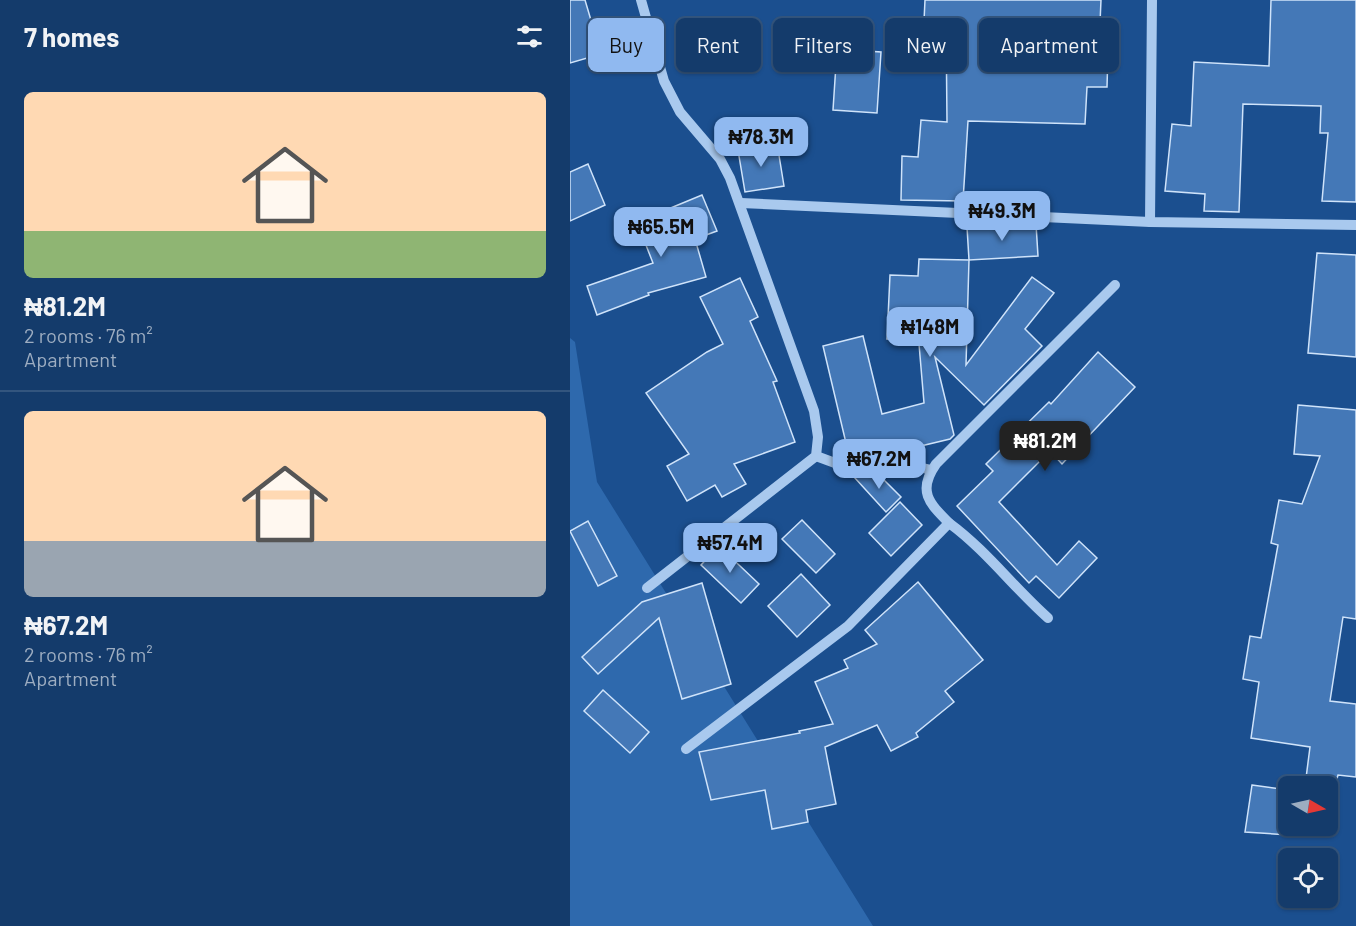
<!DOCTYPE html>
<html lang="en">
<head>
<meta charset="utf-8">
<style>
  :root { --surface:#143b6b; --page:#1d4271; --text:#f1f3f6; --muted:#9dadc1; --line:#33557e; --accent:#90b9f0 }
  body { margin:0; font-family:Barlow,sans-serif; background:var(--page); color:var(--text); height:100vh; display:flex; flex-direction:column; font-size:22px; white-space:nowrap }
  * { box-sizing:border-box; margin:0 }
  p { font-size:20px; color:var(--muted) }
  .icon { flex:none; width:33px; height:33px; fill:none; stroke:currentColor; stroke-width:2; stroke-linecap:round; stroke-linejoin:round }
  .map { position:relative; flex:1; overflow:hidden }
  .drawer { display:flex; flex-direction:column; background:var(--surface); width:570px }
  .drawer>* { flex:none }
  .hud { position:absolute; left:18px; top:18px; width:570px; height:54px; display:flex; gap:12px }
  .needle { width:39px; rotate:99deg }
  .buttons { position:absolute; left:708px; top:776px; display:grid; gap:12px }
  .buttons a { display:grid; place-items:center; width:60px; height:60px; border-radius:9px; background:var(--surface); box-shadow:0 2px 4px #0004,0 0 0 2px var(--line); font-size:30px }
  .price { position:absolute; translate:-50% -51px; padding:0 14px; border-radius:12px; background:var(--accent); color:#111; font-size:20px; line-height:39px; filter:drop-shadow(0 2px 3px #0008) }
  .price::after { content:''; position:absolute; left:50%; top:36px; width:18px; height:14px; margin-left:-9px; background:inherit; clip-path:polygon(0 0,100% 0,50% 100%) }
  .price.on { background:#222; color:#fff }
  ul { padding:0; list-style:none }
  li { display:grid; align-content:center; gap:12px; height:318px; padding:0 24px }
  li+li { border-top:2px solid var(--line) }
  li span { display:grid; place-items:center; height:186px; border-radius:9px; color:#555 }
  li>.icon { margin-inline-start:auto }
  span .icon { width:108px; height:108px; fill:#fffc; stroke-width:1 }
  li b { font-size:26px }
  h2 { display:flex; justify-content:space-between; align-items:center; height:72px; padding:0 24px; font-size:26px }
  .pill { padding:0 21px; border-radius:9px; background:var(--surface); box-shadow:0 2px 4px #0004,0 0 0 2px var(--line); font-size:21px; line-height:54px }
  .pill.on { background:var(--accent); color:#111 }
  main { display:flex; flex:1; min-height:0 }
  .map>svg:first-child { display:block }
  .green { fill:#2e69ad }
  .building { fill:#4478b7; stroke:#cfe3fa; stroke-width:1.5 }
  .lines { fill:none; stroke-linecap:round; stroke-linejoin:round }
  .minor { stroke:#a9c9ee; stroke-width:10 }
</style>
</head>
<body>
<main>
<section class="drawer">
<h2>7 homes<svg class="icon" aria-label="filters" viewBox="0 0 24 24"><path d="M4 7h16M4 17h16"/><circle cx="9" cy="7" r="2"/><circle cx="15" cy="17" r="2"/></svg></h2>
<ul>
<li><span style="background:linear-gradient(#ffd9b3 75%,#8fb573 0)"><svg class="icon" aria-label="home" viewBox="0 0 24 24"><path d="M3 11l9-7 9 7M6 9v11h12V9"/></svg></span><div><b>₦81.2M</b><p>2 rooms · 76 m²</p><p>Apartment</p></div></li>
<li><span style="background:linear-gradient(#ffd9b3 70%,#9aa5b1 0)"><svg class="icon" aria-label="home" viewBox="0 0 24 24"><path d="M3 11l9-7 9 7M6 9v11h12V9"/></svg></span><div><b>₦67.2M</b><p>2 rooms · 76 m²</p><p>Apartment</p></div></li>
</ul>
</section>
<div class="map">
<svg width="786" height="926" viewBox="0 0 786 926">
  <rect width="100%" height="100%" fill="#1b4f8f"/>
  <polygon class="green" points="0,338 5,342 27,482 303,926 0,926"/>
  <g class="building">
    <polygon points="0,0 15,0 31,54 0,63"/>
    <polygon points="355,0 531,0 530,23 535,24 534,52 538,52 537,87 517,87 515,124 398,121 393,201 331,200 332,156 348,157 351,120 377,122 376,22 354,21"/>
    <polygon points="701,0 786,0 786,202 752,201 758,133 750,133 751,106 673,104 669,212 634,211 635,194 595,191 602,124 621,126 624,62 699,66"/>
    <polygon points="267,49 311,52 307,113 263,110"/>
    <polygon points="207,143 214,186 175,192 168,150"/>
    <polygon points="18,164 35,205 0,221 0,172"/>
    <polygon points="132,195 147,231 125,239 136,277 78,293 79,295 27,315 17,286 83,263 72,235 96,226 91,212"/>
    <polygon points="466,224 468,256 399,260 397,227"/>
    <polygon points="747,253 786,255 786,357 738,353"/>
    <polygon points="349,259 399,260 396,365 462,277 484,293 455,329 472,346 414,405 365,357 384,435 380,439 284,462 280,460 253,346 293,336 312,414 354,403 349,344 352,344 349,340 317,339 320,275 348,276"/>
    <polygon points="170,278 188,317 180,321 207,381 203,382 225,442 164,464 176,484 152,497 145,485 117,501 97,466 119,454 76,393 137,352 153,344 130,297"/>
    <polygon points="528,352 565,387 492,464 480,451 429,502 487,565 509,541 527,558 489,598 466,576 459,583 387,506 423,471 416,464 479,402 481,404"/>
    <polygon points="728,405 786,410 786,619 773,617 760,701 786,704 786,777 768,775 758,812 758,786 735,786 740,747 681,738 689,682 673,679 680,636 691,638 708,545 701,543 709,500 732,504 750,456 724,454"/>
    <polygon points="306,472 331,497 316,512 284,477"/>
    <polygon points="330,502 352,525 321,556 299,533"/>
    <polygon points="232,520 265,554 246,573 212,539"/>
    <polygon points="18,521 47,576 28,586 0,531"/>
    <polygon points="149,546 189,584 171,603 131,565"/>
    <polygon points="231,574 260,605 227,637 198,606"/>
    <polygon points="348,582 413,660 375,691 384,702 346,733 348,737 321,751 307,725 255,747 266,804 236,810 238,822 202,829 195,790 141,800 129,752 230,733 229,731 263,724 245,682 278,668 274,660 307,644 295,630"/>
    <polygon points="132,583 161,684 112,699 89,618 28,674 12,657 72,602"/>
    <polygon points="33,690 79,732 60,753 14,711"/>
    <polygon points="682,785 718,790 718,825 754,825 750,837 675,832"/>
  </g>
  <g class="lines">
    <g class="minor">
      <polyline points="71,0 94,81 110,112 150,159 160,178 244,411 248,437 246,456 77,588"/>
      <polyline points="171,203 580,222 786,225"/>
      <polyline points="580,222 582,0"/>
      <polyline points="246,456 284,470 320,460 361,470"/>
      <path d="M379 523C416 550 444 588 478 618"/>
      <path d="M116 749 278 626 379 523C359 503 347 491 366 464L545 285"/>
    </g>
  </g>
</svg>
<div class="buttons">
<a><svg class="needle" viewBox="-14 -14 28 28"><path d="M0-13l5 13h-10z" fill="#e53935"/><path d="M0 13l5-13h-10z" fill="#9dadc1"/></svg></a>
<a><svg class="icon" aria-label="locate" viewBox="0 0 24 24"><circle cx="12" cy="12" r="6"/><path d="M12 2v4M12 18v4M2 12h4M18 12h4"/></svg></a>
</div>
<b class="price" style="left:191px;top:168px">₦78.3M</b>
<b class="price" style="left:432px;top:242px">₦49.3M</b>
<b class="price" style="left:91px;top:258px">₦65.5M</b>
<b class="price" style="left:360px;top:358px">₦148M</b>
<b class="price on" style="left:475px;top:472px">₦81.2M</b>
<b class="price" style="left:309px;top:490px">₦67.2M</b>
<b class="price" style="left:160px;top:574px">₦57.4M</b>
<div class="hud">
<a class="pill on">Buy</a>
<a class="pill">Rent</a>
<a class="pill">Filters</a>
<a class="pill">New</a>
<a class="pill">Apartment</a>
</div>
</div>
</main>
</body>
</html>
